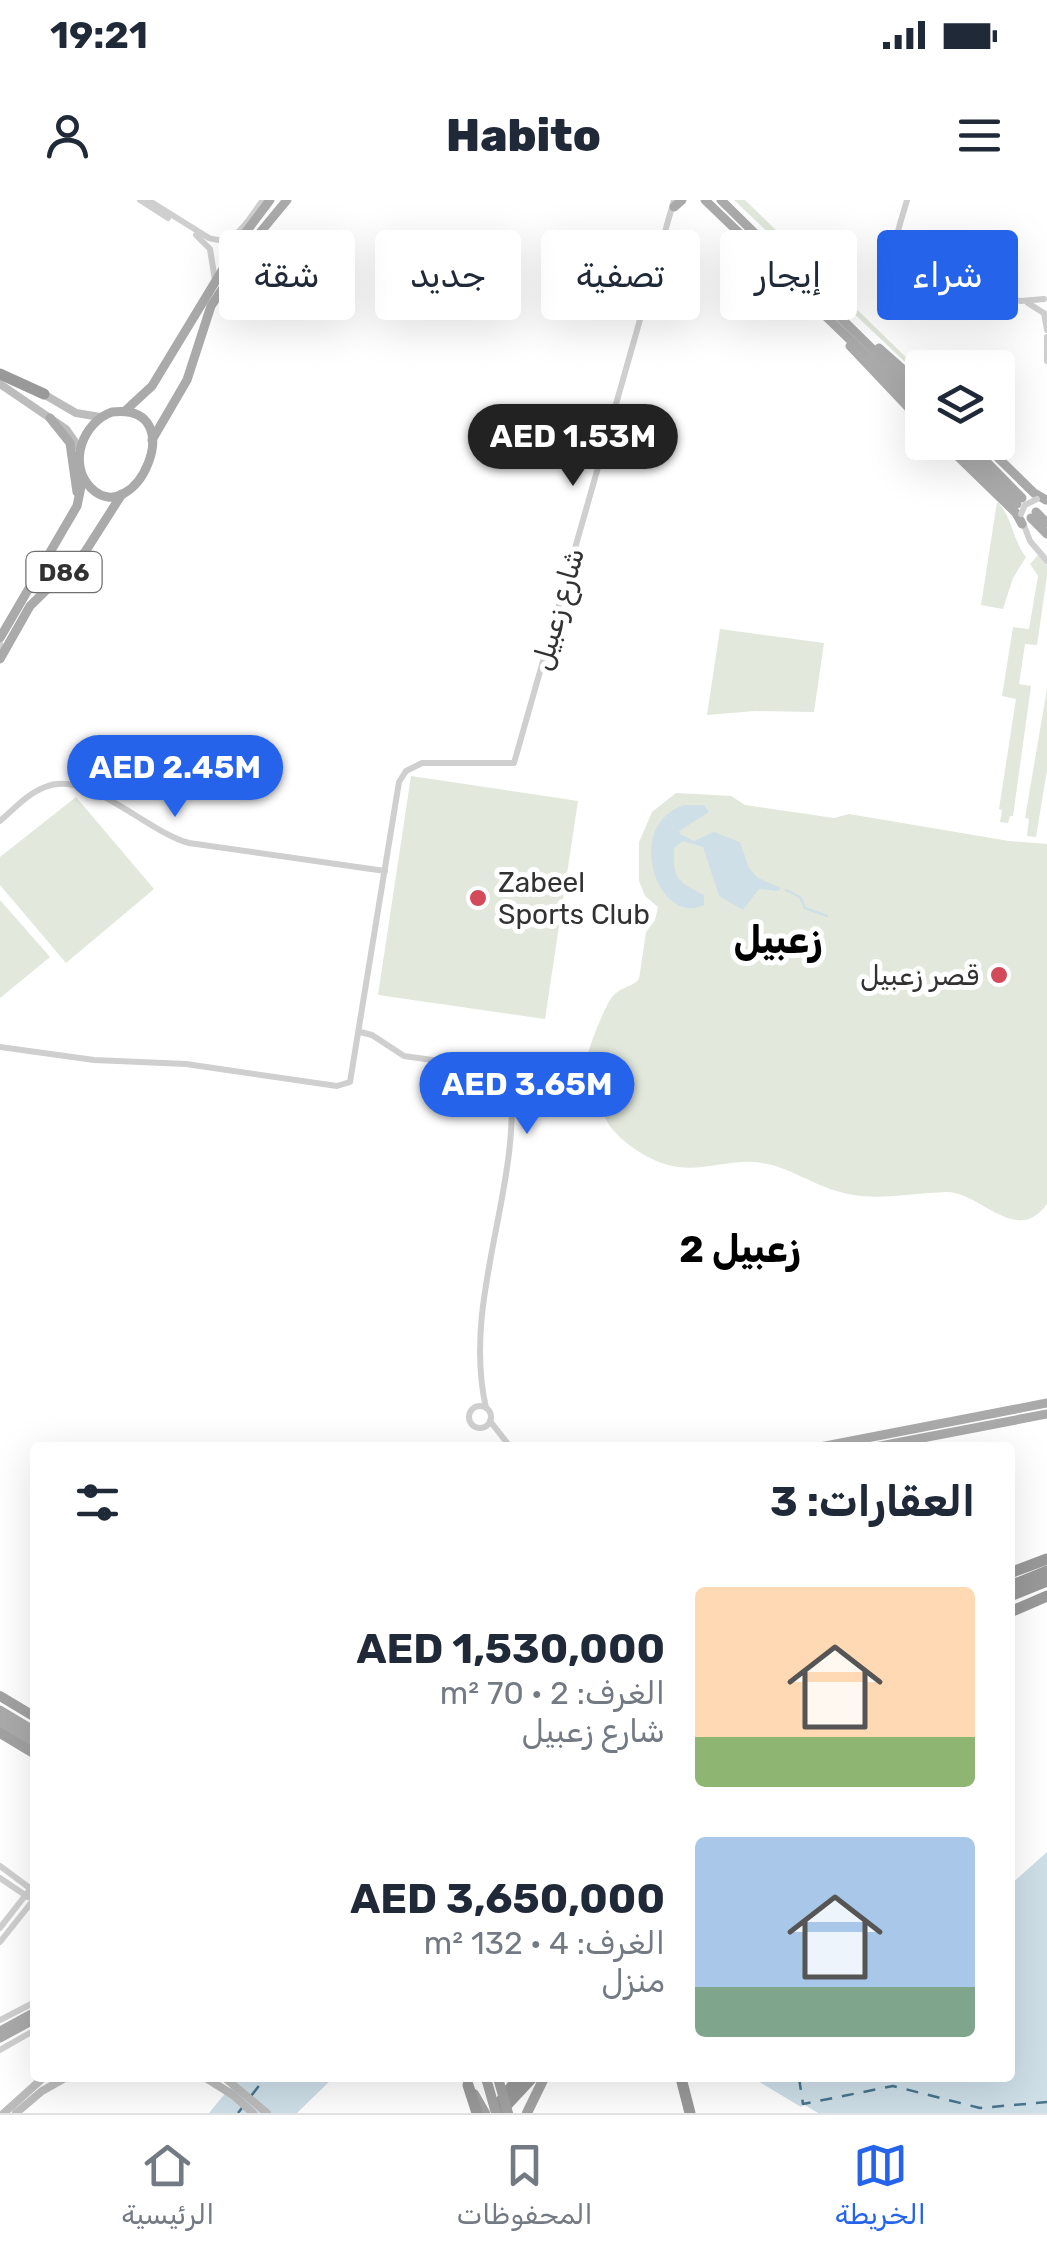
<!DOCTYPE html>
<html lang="ar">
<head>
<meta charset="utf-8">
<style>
  :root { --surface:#fff; --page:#f2f2f3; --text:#1f2937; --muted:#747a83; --line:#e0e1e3; --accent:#2563eb }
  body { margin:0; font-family:Rubik,Vazirmatn,sans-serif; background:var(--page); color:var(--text); direction:rtl; height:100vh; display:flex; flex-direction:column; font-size:38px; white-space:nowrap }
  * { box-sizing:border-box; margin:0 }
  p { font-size:32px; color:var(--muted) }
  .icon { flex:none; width:55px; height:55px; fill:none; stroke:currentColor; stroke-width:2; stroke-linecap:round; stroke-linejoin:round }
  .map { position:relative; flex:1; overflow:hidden; direction:ltr }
  .sheet { position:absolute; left:30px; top:1242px; width:985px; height:640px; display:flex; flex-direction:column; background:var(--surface); border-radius:10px; box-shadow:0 10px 40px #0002; direction:rtl }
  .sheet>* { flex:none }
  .top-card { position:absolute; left:30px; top:30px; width:988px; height:90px; direction:rtl; display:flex; gap:20px }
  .controls { position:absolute; left:905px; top:150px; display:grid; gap:20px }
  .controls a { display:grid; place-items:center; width:110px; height:110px; border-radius:10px; background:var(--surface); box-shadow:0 10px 40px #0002; font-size:50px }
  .price { position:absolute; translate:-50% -85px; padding:0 22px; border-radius:35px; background:var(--accent); color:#fff; font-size:32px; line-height:65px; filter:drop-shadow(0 2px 5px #0008) }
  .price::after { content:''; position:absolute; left:50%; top:60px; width:30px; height:22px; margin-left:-15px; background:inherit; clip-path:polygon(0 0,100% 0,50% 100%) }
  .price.on { background:#222; color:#fff }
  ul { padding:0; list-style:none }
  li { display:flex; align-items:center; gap:30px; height:250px; padding:0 40px }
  li span { display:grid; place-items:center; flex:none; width:280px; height:200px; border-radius:10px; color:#555 }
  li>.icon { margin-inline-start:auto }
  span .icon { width:120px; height:120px; fill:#fffc; stroke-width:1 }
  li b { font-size:42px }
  h2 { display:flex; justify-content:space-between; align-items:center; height:120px; padding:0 40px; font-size:42px }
  .pill { padding:0 35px; border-radius:10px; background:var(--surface); box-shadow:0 10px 40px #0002; font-size:35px; line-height:90px }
  .pill.on { background:var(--accent); color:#fff }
  .status { display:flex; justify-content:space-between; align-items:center; height:70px; padding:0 50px; background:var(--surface); direction:ltr }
  .status svg { height:28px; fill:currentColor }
  header { display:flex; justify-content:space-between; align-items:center; height:130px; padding:0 40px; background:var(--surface); font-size:45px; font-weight:800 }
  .tabs { display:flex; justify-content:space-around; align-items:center; height:140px; border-top:2px solid var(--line); background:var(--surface); font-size:28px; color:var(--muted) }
  .tabs a { display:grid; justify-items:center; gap:5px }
  .tabs .on { color:var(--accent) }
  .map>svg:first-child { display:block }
  .green { fill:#e2e8dc }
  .water { fill:#cedfe8 }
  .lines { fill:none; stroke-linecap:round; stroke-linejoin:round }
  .stream { stroke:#cedfe8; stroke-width:2.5 }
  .ferry { stroke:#48748c; stroke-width:2.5; stroke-dasharray:12 10; stroke-linecap:butt }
  .tertiary { stroke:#cfcfcf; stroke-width:6 }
  .secondary { stroke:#bcbcbc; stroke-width:8 }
  .primary { stroke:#aaa; stroke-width:9 }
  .trunk { stroke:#a2a2a2; stroke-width:10 }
  .motorway { stroke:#999; stroke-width:11 }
  .tertiary-bridge { stroke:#cfcfcf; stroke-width:6 }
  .trunk-bridge { stroke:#a2a2a2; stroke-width:10 }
  .motorway-bridge { stroke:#999; stroke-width:11 }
  .poi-dot { fill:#d34a5a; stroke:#fff; stroke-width:4 }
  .labels { text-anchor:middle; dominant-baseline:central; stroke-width:10; stroke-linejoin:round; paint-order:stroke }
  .shield { fill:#fff; stroke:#707070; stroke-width:2.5 }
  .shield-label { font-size:25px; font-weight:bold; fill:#323232 }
  .street-label { font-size:28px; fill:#323232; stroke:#fff }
  .poi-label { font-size:28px; fill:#323232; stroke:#fff; text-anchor:start }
  .district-label { font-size:38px; font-weight:bold; fill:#000; stroke:#fff }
</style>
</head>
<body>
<div class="status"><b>19:21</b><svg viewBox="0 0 49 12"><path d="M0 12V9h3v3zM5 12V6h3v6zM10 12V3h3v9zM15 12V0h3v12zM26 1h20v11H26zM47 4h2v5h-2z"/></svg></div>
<header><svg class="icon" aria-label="menu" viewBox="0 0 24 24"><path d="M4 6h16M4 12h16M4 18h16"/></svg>Habito<svg class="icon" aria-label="person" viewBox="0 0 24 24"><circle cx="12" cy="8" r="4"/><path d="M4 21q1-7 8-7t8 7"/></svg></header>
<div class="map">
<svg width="1047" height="1913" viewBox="0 0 1047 1913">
  <rect width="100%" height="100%" fill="#fff"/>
  <g class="green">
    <polygon points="734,0 745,0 922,173 922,178"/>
    <path d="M997 302C1012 315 1012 339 1026 357L1013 378 1003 409 981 405Z"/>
    <polygon points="1038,355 1047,365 1047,376 1037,445 1025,444 1019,484 1031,486 1013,616 1010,616 1008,623 1000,622 1002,610 999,609 1016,499 1002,496 1013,427 1029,429 1038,376 1030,364"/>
    <polygon points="720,429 824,443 814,512 755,511 707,515"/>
    <polygon points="1047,489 1047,570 1036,637 1027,636 1029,619 1025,618"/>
    <polygon points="411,576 578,601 545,819 378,795"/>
    <path d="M676 593 731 596 745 605 834 618 849 614 1009 641 1047 644V1004C1016 1047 980 991 946 992 911 993 875 1002 840 992 813 985 789 967 762 963 733 958 706 971 678 967 655 964 629 948 613 930 605 921 601 907 596 896 593 891 586 882 585 876 582 862 601 815 610 800 619 786 630 789 639 779L646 732 655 720 658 707 645 696 639 681V642L652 612Z"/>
    <polygon points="76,597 154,689 66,763 0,685 0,657"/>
    <polygon points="0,700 50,757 0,798"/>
  </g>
  <g class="water">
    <path d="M685 605H704L709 612 679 631 680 634 694 641 714 632 740 642 749 668 758 678 781 688 778 691 759 689 743 710 719 696 703 647 683 641 674 648C672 679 679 682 704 695V705C658 728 622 624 685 605Z"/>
    <polygon points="1047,1652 1047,1913 818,1913 803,1904 801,1907 753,1878 1010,1878 1010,1685"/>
    <polygon points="238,1878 333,1878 297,1913 209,1913"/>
  </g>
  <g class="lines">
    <polyline class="stream" points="786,690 800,697 805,708 827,716"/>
    <g class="ferry">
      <polyline points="799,1878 803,1904 893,1886 980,1908 1047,1902"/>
      <polyline points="238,1913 265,1878"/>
    </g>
    <g class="tertiary">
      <polyline points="140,0 168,18"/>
      <path d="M148 0 209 38C236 48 249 18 263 0"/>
      <path d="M907 0C899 30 879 72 919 84L1021 101 1044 99"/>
      <polyline points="196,35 210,49 215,80"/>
      <polyline points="1028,103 1042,112"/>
      <polyline points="1044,113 1047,130"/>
      <polyline points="1047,137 1047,161"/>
      <polyline points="1022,320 1030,341 1047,361"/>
      <polyline points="0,444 0,448"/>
      <path d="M0 621C14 609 27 594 45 587 88 569 145 631 189 643L385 671"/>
      <path d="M360 832 372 835 404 856 503 870 510 876C523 987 461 1098 486 1208"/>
      <polyline points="0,847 94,860 186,864 337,886 350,882 399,582 406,571 422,563 514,563 674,0"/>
      <circle cx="480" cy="1217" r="11"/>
      <polyline points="490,1221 511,1248"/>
      <polyline points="0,1666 35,1692"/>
      <polyline points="0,1678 28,1697"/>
      <polyline points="0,1728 35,1683"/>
      <polyline points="0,1742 35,1698"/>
      <polyline points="0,1820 35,1802"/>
      <polyline points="0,1850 35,1830"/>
    </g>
    <g class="secondary">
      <polyline points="0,184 66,229 80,249"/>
      <polyline points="40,192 76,213 100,217"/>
      <polyline points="206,1878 233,1895 253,1913"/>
      <polyline points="225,1878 267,1913"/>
      <polyline points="4,1913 43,1878"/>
      <polyline points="16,1913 42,1891 65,1878"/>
    </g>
    <g class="primary">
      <polyline points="705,0 922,209"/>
      <polyline points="721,0 922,198"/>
      <polyline points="674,7 682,0"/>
      <polyline points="850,146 922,222"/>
      <polyline points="879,148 922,186"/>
      <polyline points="125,211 152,186 243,36 270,0"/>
      <path d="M112 212C193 202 135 332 91 288 67 264 83 222 112 212Z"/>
      <polyline points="50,218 70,243 77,292"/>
      <polyline points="152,240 187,180 211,106 258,35 287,0"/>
      <polyline points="943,242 1016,313 1022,324"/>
      <polyline points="956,242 1017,304"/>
      <polyline points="967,242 1022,298"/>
      <polyline points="982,242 1034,293 1046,300"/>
      <polyline points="1036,312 1047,323"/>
      <polyline points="1031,318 1047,334"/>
      <polyline points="0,438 77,306 83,277"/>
      <polyline points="0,459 30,406 85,352 122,294"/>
      <polyline points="815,1248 1047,1203"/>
      <polyline points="870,1248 1047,1214"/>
      <polyline points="0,1510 35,1531"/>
      <polyline points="0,1518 35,1537"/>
      <polyline points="0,1525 35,1546"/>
      <polyline points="0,1831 35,1812"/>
      <polyline points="0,1838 35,1819"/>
    </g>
    <g class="trunk">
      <polyline points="0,1496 35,1517"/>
      <polyline points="0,1533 35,1554"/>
      <polyline points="527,1913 544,1878"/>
    </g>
    <g class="motorway">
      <polyline points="0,174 44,194"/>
      <polyline points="1010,1373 1047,1359"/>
      <polyline points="1010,1386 1047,1371"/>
      <polyline points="1010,1396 1047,1381"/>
      <polyline points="1010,1412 1047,1396"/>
      <polyline points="681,1878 690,1913"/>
      <polyline points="500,1902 518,1878"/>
      <polyline points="502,1910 532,1878"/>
    </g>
    <polyline class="tertiary-bridge" points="1021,314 1025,305 1037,299"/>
    <g class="trunk-bridge">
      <polyline points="486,1878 496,1913"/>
      <polyline points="498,1878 508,1913"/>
      <polyline points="474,1894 485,1913"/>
    </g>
    <polyline class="motorway-bridge" points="468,1885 477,1913"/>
  </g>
  <g class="poi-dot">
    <circle cx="478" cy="698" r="10"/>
    <circle cx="999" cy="775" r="10"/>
  </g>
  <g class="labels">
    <rect class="shield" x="26.5" y="352" width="75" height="40" rx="8"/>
    <g class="shield-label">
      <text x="64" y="372">D86</text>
    </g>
    <g class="street-label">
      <text transform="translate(558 409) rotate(-74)">شارع زعبيل</text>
    </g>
    <g class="poi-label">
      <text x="498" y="682">Zabeel<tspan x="498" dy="32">Sports Club</tspan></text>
      <text x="979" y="775" text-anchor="end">قصر زعبيل</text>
    </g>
    <g class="district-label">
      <text x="778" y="740">زعبيل</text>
      <text x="740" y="1049">زعبيل 2</text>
    </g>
  </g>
</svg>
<div class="controls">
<a><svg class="icon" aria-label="layers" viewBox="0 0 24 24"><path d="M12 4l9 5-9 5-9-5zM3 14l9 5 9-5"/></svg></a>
</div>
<b class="price on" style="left:573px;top:289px">AED 1.53M</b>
<b class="price" style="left:175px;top:620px">AED 2.45M</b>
<b class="price" style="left:527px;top:937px">AED 3.65M</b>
<div class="top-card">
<a class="pill on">شراء</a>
<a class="pill">إيجار</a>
<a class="pill">تصفية</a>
<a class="pill">جديد</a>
<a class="pill">شقة</a>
</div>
<section class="sheet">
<h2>العقارات: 3<svg class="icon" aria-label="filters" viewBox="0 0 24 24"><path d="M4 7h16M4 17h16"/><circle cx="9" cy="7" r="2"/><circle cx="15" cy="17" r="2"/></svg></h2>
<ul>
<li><span style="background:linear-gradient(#ffd9b3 75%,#8fb573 0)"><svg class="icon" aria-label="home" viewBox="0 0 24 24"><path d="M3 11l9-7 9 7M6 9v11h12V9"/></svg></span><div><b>AED 1,530,000</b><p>الغرف: 2 · 70 m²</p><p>شارع زعبيل</p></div></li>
<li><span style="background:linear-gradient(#a9c7e8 75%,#7fa58c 0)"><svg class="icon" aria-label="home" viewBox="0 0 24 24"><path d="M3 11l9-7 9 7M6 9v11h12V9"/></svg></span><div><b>AED 3,650,000</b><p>الغرف: 4 · 132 m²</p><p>منزل</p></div></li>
</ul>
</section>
</div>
<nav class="tabs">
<a class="on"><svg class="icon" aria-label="map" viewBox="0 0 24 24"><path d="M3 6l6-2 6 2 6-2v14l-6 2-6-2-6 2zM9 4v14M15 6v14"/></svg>الخريطة</a>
<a><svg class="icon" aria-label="saved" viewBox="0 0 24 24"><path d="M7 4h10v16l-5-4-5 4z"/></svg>المحفوظات</a>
<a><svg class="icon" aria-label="home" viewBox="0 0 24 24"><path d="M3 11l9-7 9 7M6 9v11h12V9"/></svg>الرئيسية</a>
</nav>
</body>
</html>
